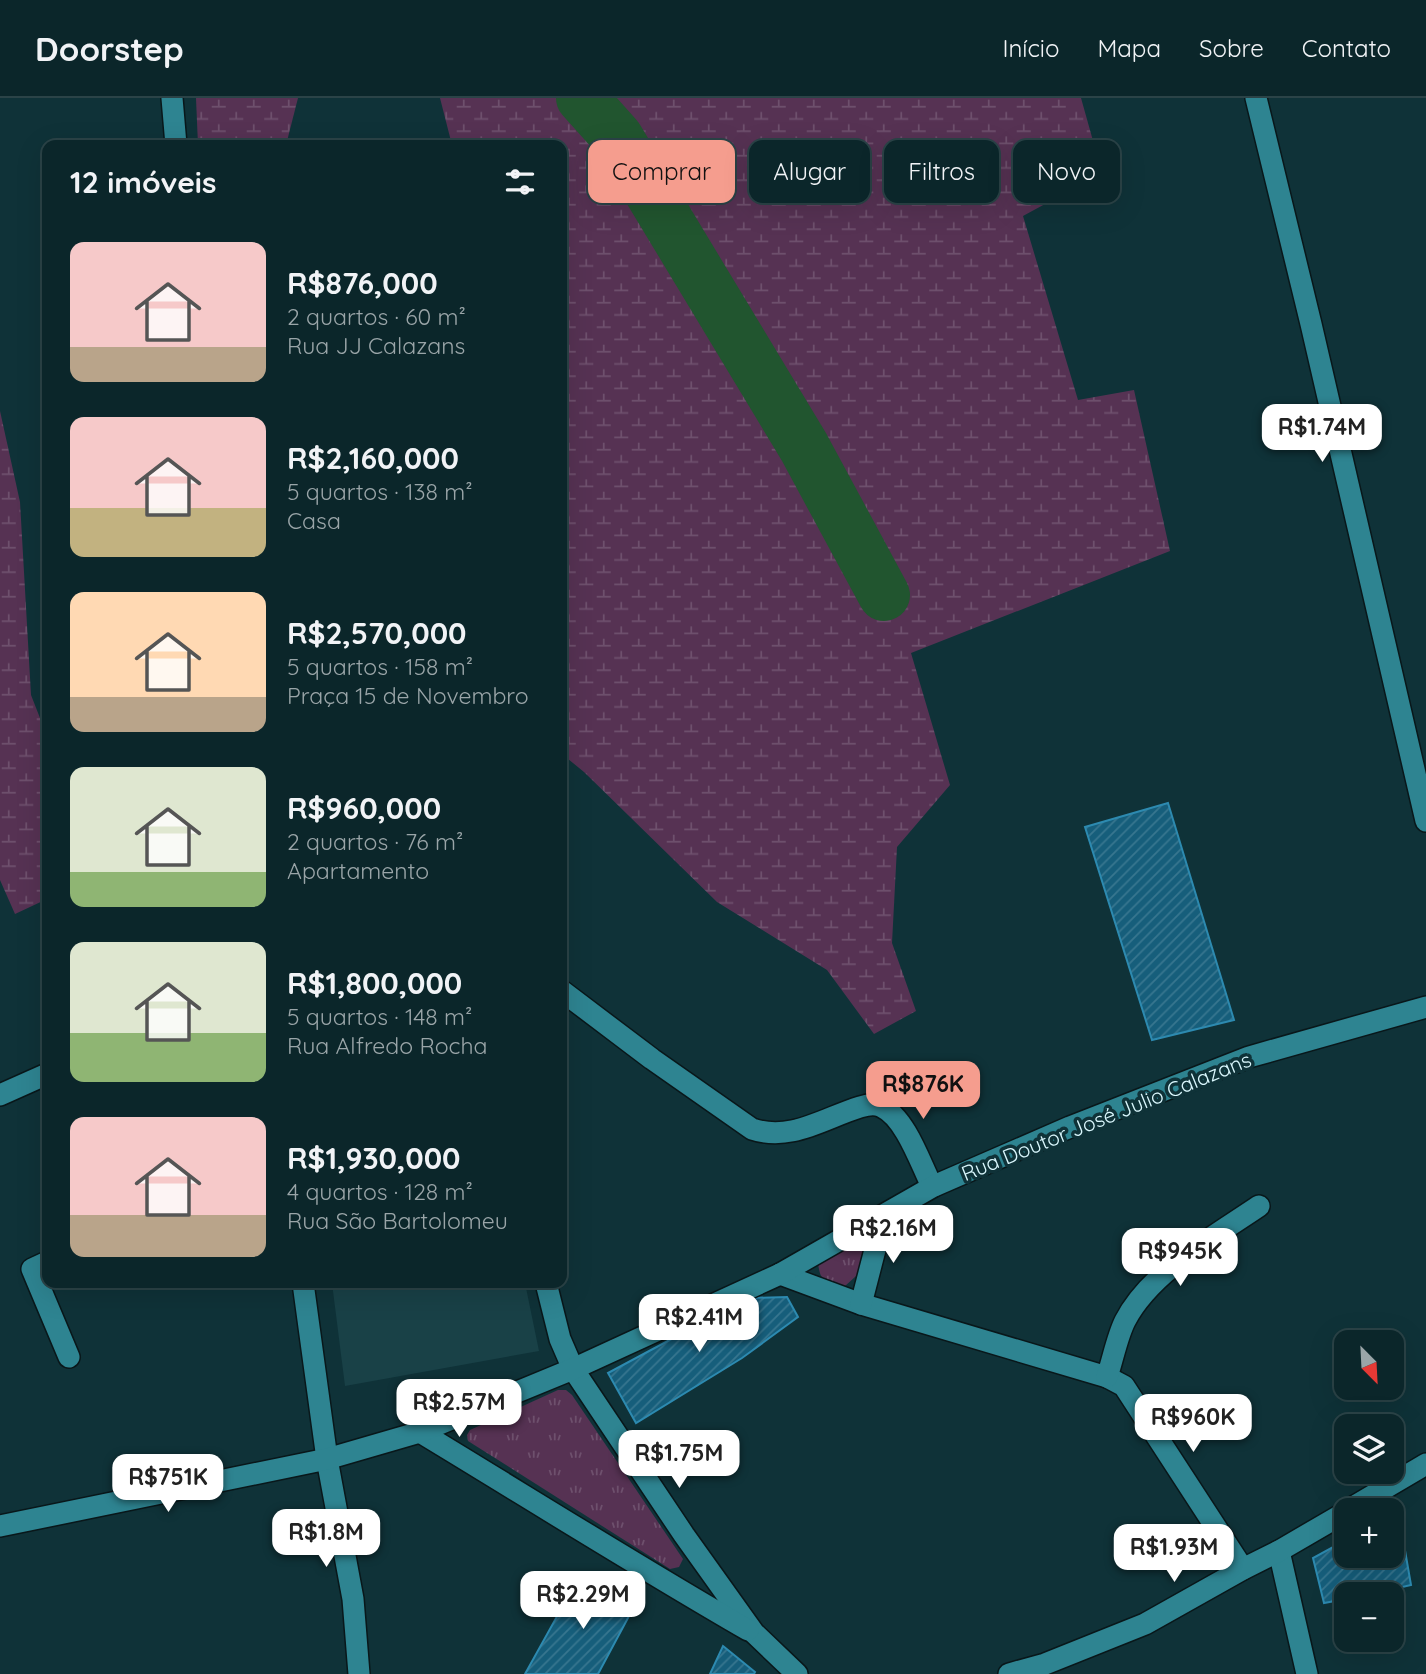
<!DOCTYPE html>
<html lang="pt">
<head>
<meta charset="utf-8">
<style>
  :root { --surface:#0b262a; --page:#142e32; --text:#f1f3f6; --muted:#9aa5a8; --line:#2b4347; --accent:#f59d8e }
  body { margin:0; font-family:Quicksand,sans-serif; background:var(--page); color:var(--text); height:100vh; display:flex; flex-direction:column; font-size:26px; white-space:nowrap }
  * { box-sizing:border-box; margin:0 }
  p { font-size:23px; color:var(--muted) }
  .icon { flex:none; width:38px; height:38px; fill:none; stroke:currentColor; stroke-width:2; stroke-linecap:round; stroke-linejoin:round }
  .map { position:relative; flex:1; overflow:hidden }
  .details { position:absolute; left:42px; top:42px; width:525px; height:1148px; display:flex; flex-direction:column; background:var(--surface); border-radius:14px; box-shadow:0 7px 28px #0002,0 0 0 2px var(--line) }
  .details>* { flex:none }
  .banner { position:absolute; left:588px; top:42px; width:665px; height:63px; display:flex; gap:14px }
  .needle { width:46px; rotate:156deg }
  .controls { position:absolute; left:1334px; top:1232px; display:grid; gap:14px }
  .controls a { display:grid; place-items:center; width:70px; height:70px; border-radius:14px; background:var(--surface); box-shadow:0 7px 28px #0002,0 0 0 2px var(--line); font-size:35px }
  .price { position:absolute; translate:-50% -60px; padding:0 16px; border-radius:14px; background:#fff; color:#222; font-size:23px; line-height:46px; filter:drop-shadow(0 2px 4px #0008) }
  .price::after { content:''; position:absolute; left:50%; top:42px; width:21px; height:16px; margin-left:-10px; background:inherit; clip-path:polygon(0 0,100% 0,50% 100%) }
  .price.selected { background:var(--accent); color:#111 }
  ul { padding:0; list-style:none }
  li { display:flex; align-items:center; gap:21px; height:175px; padding:0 28px }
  li span { display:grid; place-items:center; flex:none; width:196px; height:140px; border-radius:14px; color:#555 }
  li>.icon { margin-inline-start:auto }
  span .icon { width:84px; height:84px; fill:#fffc; stroke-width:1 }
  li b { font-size:30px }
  h2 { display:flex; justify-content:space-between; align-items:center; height:84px; padding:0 28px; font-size:30px }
  .tag { padding:0 24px; border-radius:14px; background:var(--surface); box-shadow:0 7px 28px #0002,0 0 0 2px var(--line); font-size:24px; line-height:63px }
  .tag.selected { background:var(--accent); color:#111 }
  header { display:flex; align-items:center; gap:42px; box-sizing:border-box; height:98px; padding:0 35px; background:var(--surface); border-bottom:2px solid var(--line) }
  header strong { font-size:33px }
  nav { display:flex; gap:38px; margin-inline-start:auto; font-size:24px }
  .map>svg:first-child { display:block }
  .built { fill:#194147 }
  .wetland { fill:url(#wetland-marsh) }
  .park { fill:url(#park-tufts) }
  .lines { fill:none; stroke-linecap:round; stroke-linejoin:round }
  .river { stroke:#21552f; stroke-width:52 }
  .building { fill:url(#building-hatch); stroke:#2d8ab0; stroke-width:2 }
  .minor-casing { stroke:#09171a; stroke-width:24 }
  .minor { stroke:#2e8491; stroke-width:21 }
  .labels { text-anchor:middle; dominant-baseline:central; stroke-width:7; stroke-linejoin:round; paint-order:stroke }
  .street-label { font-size:21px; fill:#dbf8fe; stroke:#0f3238 }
</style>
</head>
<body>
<header>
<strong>Doorstep</strong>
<nav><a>Início</a><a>Mapa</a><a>Sobre</a><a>Contato</a></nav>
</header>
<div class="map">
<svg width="1426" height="1576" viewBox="0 0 1426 1576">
  <defs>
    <pattern id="wetland-marsh" width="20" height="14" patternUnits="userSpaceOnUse" patternTransform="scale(1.75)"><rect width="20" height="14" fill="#563253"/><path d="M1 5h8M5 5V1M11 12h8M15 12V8" fill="none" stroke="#6e506d"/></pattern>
    <pattern id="park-tufts" width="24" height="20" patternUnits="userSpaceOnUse" patternTransform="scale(1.75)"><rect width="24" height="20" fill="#563253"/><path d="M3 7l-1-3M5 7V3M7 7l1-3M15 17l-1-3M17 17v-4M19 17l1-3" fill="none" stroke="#6e506d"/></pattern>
    <pattern id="building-hatch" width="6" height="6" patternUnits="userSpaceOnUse" patternTransform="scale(1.75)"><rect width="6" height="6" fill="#165e7b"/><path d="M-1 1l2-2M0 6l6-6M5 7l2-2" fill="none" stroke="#37768f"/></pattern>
  </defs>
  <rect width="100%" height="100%" fill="#0f3238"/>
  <polygon class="built" points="332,1185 525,1185 539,1253 345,1288"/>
  <g class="wetland">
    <polygon points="196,0 298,0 286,47 198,47"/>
    <polygon points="440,0 1081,0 1102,75 1023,118 1078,302 1134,292 1170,453 911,555 950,687 897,749 892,845 916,913 874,936 827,872 717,804 584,674 562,656 562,47 452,47"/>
    <polygon points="0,313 20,404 31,597 47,638 47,801 15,816 0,782"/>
  </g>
  <g class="park">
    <path d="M857 1144 865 1148 868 1154 865 1170 845 1188C833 1188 821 1185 819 1171 818 1167 818 1164 821 1161 828 1152 847 1146 857 1144Z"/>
    <polygon points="558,1292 566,1292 572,1297 683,1461 679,1469 670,1471 468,1343 467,1337 470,1332"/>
  </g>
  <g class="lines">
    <polyline class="river" points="582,0 617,39 804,349 884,497"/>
  </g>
  <g class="building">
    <polygon points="1168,705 1234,922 1152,942 1085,729"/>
    <polygon points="787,1199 798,1219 742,1260 636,1325 608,1275 748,1200"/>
    <polygon points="1398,1412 1411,1487 1372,1496 1346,1496 1346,1501 1324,1505 1313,1460 1346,1442 1346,1458 1391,1458 1391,1416"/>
    <polygon points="580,1477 636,1505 598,1576 525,1576"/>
    <polygon points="723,1548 755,1574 754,1576 710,1576"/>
  </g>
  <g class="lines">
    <defs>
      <g id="minor">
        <polyline points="172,0 176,47"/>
        <polyline points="1256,0 1311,226 1426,723"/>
        <path d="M562 893 652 961 752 1031C791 1044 824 1020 860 1009 867 1007 875 1005 882 1009 904 1019 919 1061 929 1082L934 1088"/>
        <polyline points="0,997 47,976"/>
        <polyline points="47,1164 32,1171 69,1259"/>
        <polyline points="780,1176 861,1206 1107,1279 1124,1288 1243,1471"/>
        <polyline points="303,1185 327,1361 353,1501 359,1576"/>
        <polyline points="546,1185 560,1241 573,1271 684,1437 754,1535 797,1576"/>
        <polyline points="861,1206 884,1117"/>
        <path d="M1107 1279C1113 1261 1117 1239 1125 1223 1150 1174 1215 1138 1259 1108"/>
        <path d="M420 1334C529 1400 637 1468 748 1532"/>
        <polyline points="1348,1412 1426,1366"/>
        <polyline points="0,1428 327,1361 420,1334 573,1271 780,1176 934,1088 1070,1029 1249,959 1426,909"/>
        <polyline points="1279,1453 1307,1576"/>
        <polyline points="1009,1576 1045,1566 1145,1526 1243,1471 1279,1453 1346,1414"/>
      </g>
    </defs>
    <use href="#minor" class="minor-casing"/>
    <use href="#minor" class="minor"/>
  </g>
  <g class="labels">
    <g class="street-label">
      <text transform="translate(1106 1018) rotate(-22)">Rua Doutor José Julio Calazans</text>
    </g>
  </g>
</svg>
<div class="controls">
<a><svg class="needle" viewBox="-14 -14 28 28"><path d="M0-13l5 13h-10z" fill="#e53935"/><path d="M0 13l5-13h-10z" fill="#9aa5a8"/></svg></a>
<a><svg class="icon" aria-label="layers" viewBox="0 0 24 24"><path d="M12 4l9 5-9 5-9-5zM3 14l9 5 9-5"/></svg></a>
<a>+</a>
<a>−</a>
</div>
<b class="price" style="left:1322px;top:366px">R$1.74M</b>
<b class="price selected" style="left:923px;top:1023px">R$876K</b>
<b class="price" style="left:893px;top:1167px">R$2.16M</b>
<b class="price" style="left:1180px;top:1190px">R$945K</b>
<b class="price" style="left:699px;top:1256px">R$2.41M</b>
<b class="price" style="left:459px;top:1341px">R$2.57M</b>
<b class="price" style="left:1193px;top:1356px">R$960K</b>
<b class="price" style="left:679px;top:1392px">R$1.75M</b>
<b class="price" style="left:168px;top:1416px">R$751K</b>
<b class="price" style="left:326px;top:1471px">R$1.8M</b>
<b class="price" style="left:1174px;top:1486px">R$1.93M</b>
<b class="price" style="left:583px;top:1533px">R$2.29M</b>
<div class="banner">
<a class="tag selected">Comprar</a>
<a class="tag">Alugar</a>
<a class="tag">Filtros</a>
<a class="tag">Novo</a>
</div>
<section class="details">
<h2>12 imóveis<svg class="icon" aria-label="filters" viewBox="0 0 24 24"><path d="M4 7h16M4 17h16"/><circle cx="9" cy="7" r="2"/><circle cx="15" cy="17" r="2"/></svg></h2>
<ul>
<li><span style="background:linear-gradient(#f6c9c9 75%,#b9a48a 0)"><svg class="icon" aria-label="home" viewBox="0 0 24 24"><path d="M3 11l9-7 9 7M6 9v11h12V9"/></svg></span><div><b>R$876,000</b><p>2 quartos · 60 m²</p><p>Rua JJ Calazans</p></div></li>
<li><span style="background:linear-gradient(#f6c9c9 65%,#c2b280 0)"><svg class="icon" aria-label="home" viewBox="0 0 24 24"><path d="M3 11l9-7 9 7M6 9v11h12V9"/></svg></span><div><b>R$2,160,000</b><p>5 quartos · 138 m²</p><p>Casa</p></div></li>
<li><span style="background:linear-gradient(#ffd9b3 75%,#b9a48a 0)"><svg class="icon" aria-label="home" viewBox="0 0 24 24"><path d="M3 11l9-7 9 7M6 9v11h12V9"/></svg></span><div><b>R$2,570,000</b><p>5 quartos · 158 m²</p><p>Praça 15 de Novembro</p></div></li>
<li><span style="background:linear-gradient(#dfe7d0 75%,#8fb573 0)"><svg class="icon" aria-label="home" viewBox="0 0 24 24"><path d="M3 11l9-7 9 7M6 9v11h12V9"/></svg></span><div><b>R$960,000</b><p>2 quartos · 76 m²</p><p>Apartamento</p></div></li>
<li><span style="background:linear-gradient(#dfe7d0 65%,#8fb573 0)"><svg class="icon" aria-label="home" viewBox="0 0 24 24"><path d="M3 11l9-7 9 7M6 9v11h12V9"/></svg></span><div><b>R$1,800,000</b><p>5 quartos · 148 m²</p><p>Rua Alfredo Rocha</p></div></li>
<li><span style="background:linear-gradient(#f6c9c9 70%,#b9a48a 0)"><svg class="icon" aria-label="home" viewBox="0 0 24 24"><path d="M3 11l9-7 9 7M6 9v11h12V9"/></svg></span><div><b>R$1,930,000</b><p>4 quartos · 128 m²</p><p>Rua São Bartolomeu</p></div></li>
</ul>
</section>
</div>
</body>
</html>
